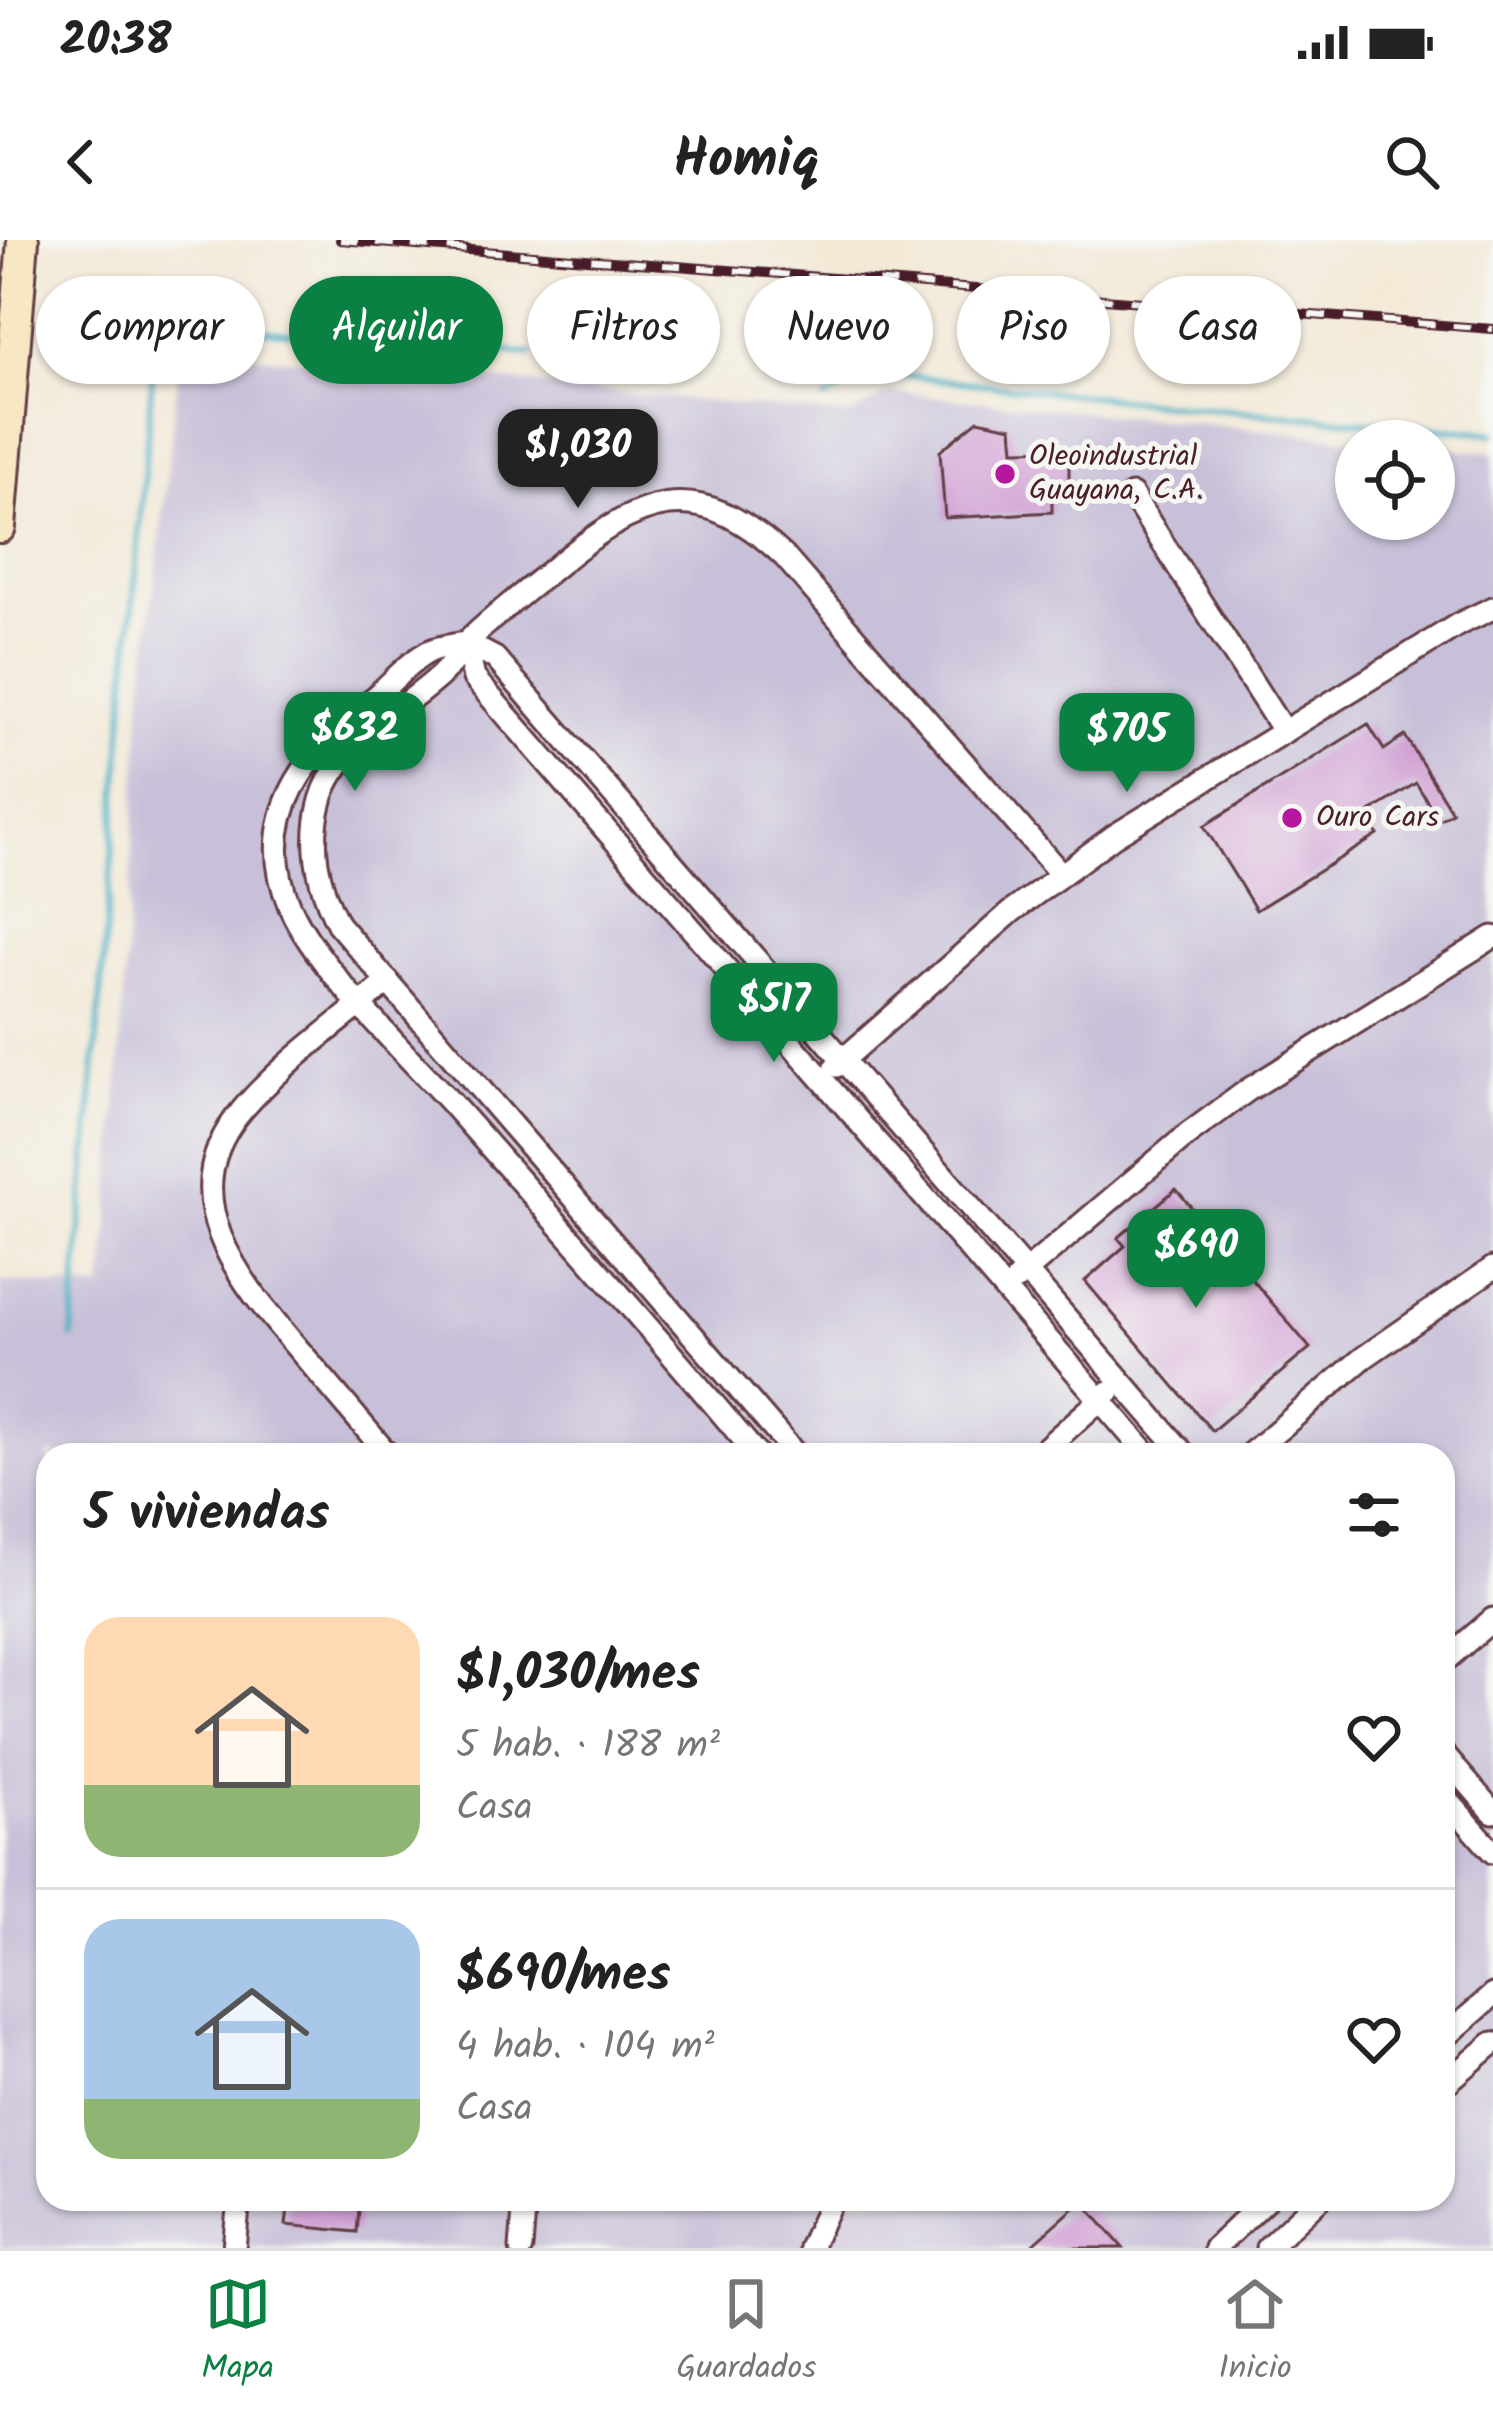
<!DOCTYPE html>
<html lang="es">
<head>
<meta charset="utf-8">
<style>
  :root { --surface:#fff; --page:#f6f6f6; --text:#222; --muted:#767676; --line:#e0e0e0; --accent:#0b8043 }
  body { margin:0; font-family:Kalam,sans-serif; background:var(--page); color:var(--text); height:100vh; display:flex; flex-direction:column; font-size:45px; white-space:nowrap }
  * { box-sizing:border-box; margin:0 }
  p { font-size:39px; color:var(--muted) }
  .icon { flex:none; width:66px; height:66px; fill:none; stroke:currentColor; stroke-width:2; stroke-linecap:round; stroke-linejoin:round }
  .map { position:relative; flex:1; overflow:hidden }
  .drawer { position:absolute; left:36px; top:1203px; width:1419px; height:768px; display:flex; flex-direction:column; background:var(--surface); border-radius:36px; box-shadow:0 3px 9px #0004 }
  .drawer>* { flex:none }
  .guide { position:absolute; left:36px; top:36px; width:1422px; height:108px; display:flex; gap:24px }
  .fabs { position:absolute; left:1335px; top:180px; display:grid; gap:24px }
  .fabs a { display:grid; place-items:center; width:120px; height:120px; border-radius:50%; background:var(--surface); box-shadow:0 3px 9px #0004; font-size:60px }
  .price { position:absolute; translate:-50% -102px; padding:0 27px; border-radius:24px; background:var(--accent); color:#fff; font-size:39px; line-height:78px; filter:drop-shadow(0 3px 6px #0008) }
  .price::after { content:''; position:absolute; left:50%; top:72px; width:36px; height:27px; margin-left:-18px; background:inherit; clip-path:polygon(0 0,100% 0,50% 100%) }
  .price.on { background:#222; color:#fff }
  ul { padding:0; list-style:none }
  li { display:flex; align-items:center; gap:36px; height:300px; padding:0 48px }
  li+li { border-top:3px solid var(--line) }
  li span { display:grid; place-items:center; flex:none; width:336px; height:240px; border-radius:36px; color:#555 }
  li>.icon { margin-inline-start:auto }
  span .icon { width:144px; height:144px; fill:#fffc; stroke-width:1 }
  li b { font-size:51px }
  h2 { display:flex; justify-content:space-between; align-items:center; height:144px; padding:0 48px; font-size:51px }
  .chip { padding:0 42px; border-radius:54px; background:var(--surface); box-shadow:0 3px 9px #0004; font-size:42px; line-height:108px }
  .chip.on { background:var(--accent); color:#fff }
  .status { display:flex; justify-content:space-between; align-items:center; height:84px; padding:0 60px; background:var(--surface); direction:ltr }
  .status svg { height:33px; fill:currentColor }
  header { display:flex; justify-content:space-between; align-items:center; height:156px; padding:0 48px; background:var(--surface); font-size:54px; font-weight:800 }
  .dock { display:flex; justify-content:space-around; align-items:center; height:168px; border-top:3px solid var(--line); background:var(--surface); font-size:33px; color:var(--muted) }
  .dock a { display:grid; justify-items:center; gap:6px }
  .dock .on { color:var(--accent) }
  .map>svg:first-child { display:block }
  .industrial { fill:#c8c0d8; fill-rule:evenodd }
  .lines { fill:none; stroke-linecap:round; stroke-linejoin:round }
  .stream { stroke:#46b0c4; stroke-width:6 }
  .building { fill:#cf9cd3 }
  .street-casing { stroke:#633d45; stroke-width:27 }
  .secondary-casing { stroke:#633d45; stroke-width:36 }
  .street { stroke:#fff; stroke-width:21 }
  .secondary { stroke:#f7e8c3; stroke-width:30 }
  .rail-casing { stroke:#4a1f2b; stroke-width:10 }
  .rail { stroke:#f6f6f2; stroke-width:6; stroke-dasharray:18; stroke-linecap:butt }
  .poi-dot { fill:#b5179e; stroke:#f6f6f2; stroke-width:4.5 }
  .labels { text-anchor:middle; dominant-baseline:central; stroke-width:10; stroke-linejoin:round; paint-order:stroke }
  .poi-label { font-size:30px; fill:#4a1f2b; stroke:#f6f6f2; text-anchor:start }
</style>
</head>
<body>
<div class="status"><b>20:38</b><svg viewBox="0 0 49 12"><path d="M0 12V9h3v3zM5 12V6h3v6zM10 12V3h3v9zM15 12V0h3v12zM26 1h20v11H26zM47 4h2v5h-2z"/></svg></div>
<header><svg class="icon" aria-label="back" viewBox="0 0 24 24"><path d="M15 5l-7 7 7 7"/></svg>Homiq<svg class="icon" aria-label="search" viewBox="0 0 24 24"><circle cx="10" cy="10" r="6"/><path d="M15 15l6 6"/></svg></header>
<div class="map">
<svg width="1493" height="2008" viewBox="0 0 1493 2008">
  <rect width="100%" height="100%" fill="#f6f6f2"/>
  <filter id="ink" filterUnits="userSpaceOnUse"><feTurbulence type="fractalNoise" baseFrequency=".00833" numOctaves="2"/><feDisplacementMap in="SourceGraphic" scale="24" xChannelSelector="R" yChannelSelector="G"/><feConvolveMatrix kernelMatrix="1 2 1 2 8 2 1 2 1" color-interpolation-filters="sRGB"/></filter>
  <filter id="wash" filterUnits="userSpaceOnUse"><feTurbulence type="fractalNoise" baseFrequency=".004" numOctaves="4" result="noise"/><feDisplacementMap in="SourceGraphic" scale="48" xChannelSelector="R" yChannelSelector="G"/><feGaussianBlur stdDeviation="2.7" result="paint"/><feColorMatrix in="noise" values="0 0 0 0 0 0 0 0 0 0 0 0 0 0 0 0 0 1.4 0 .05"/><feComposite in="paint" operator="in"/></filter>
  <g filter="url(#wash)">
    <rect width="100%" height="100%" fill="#f3e9d7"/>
    <path class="industrial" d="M181 108 850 176 889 152 1372 201H1356V279H1434V207L1493 212V2008H0V1041L102 1049 110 976 141 468ZM48 1215H1443V1959H48Z"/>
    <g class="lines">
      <g class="stream">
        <polyline points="825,160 863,137 897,135 1194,167 1493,193"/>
        <path d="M72 1097 153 126C159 96 170 85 202 85L531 114"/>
      </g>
    </g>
    <g id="blocks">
      <g class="building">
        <polygon points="978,180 1012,187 1014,210 1069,209 1069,256 1052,257 1052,272 945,278 940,211"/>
        <polygon points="1368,484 1384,510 1405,496 1452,572 1439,580 1416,543 1366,575 1378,595 1256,670 1204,586"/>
        <polygon points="1176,949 1310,1108 1212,1191 1085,1041 1125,1006 1118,998"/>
        <polygon points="289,1959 360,1959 357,1992 286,1985"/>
        <polygon points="1082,1961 1123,2008 1029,2008"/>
      </g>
    </g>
  </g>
  <g filter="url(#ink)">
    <use href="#blocks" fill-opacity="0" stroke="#633d45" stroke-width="3"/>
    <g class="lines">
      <defs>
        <g id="street">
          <polyline points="1132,255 1284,492"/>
          <polyline points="466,403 474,438 1148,1215"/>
          <path d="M388 741C340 783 284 821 243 869 167 957 241 1042 299 1110 329 1145 359 1180 388 1215"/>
          <polyline points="836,826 1011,672 1114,596 1459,384 1493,368"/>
          <polyline points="1017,1039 1187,895 1248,850 1493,697"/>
          <path d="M757 1215C657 1096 555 980 452 864 405 812 317 729 290 667 251 575 308 512 374 458 391 443 410 421 430 411 440 406 455 405 466 403L495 418 1185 1215"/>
          <path d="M796 1215 338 684C317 644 309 604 321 560 336 506 401 471 440 436 452 425 458 411 469 400 495 375 525 352 553 329 638 258 694 232 784 316L1060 633"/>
          <polyline points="1038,1215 1109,1152"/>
          <polyline points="1249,1215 1363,1118 1493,1028"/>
          <polyline points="1443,1422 1493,1379"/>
          <polyline points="1443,1514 1493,1572"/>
          <polyline points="1443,1555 1493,1612"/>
          <polyline points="1443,1799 1493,1755"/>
          <polyline points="1443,1846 1493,1803"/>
          <polyline points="234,2008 239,1959"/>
          <polyline points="521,2008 525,1959"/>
          <polyline points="810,2008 832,1959"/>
          <polyline points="1215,2008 1266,1959"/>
          <polyline points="1267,2008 1319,1959"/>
        </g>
        <polyline id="secondary" points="0,287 23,0"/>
      </defs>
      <use href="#street" class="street-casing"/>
      <use href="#secondary" class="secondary-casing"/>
      <use href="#street" class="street"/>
      <use href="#secondary" class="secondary"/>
      <defs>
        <polyline id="rail" points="340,0 1493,89"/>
      </defs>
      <use href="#rail" class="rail-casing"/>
      <use href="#rail" class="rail"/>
    </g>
  </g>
  <g class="poi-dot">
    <circle cx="1005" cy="234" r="12"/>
    <circle cx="1292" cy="578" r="12"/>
  </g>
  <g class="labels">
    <g class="poi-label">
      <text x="1029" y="217">Oleoindustrial<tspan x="1029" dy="34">Guayana, C.A.</tspan></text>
      <text x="1316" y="578">Ouro Cars</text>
    </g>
  </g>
</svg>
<div class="fabs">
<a><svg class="icon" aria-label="locate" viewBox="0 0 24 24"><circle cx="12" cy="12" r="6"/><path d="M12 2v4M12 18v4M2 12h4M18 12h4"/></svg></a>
</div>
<b class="price on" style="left:578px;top:271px">$1,030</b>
<b class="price" style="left:355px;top:554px">$632</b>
<b class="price" style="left:1127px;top:555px">$705</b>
<b class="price" style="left:774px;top:825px">$517</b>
<b class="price" style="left:1196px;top:1071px">$690</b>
<div class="guide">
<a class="chip">Comprar</a>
<a class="chip on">Alquilar</a>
<a class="chip">Filtros</a>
<a class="chip">Nuevo</a>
<a class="chip">Piso</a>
<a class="chip">Casa</a>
</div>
<section class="drawer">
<h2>5 viviendas<svg class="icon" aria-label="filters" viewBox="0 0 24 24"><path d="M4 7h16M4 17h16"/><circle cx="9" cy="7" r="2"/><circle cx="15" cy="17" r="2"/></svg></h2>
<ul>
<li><span style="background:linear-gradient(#ffd9b3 70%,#8fb573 0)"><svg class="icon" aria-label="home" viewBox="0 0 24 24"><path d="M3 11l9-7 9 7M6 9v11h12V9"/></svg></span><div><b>$1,030/mes</b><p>5 hab. · 188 m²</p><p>Casa</p></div><svg class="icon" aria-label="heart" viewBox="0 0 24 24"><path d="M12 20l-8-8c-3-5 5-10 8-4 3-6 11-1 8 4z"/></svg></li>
<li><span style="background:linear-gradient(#a9c7e8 75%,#8fb573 0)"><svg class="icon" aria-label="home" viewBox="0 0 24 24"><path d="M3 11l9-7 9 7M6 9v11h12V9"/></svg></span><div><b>$690/mes</b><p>4 hab. · 104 m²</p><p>Casa</p></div><svg class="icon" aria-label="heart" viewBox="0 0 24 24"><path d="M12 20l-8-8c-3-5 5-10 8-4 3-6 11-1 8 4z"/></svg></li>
</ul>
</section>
</div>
<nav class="dock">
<a class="on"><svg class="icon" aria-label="map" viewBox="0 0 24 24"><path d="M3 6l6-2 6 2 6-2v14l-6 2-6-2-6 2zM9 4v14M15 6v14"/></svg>Mapa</a>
<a><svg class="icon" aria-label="saved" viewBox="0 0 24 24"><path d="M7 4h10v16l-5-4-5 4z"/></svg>Guardados</a>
<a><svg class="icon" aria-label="home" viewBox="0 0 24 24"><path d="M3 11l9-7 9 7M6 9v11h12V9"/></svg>Inicio</a>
</nav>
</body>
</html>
